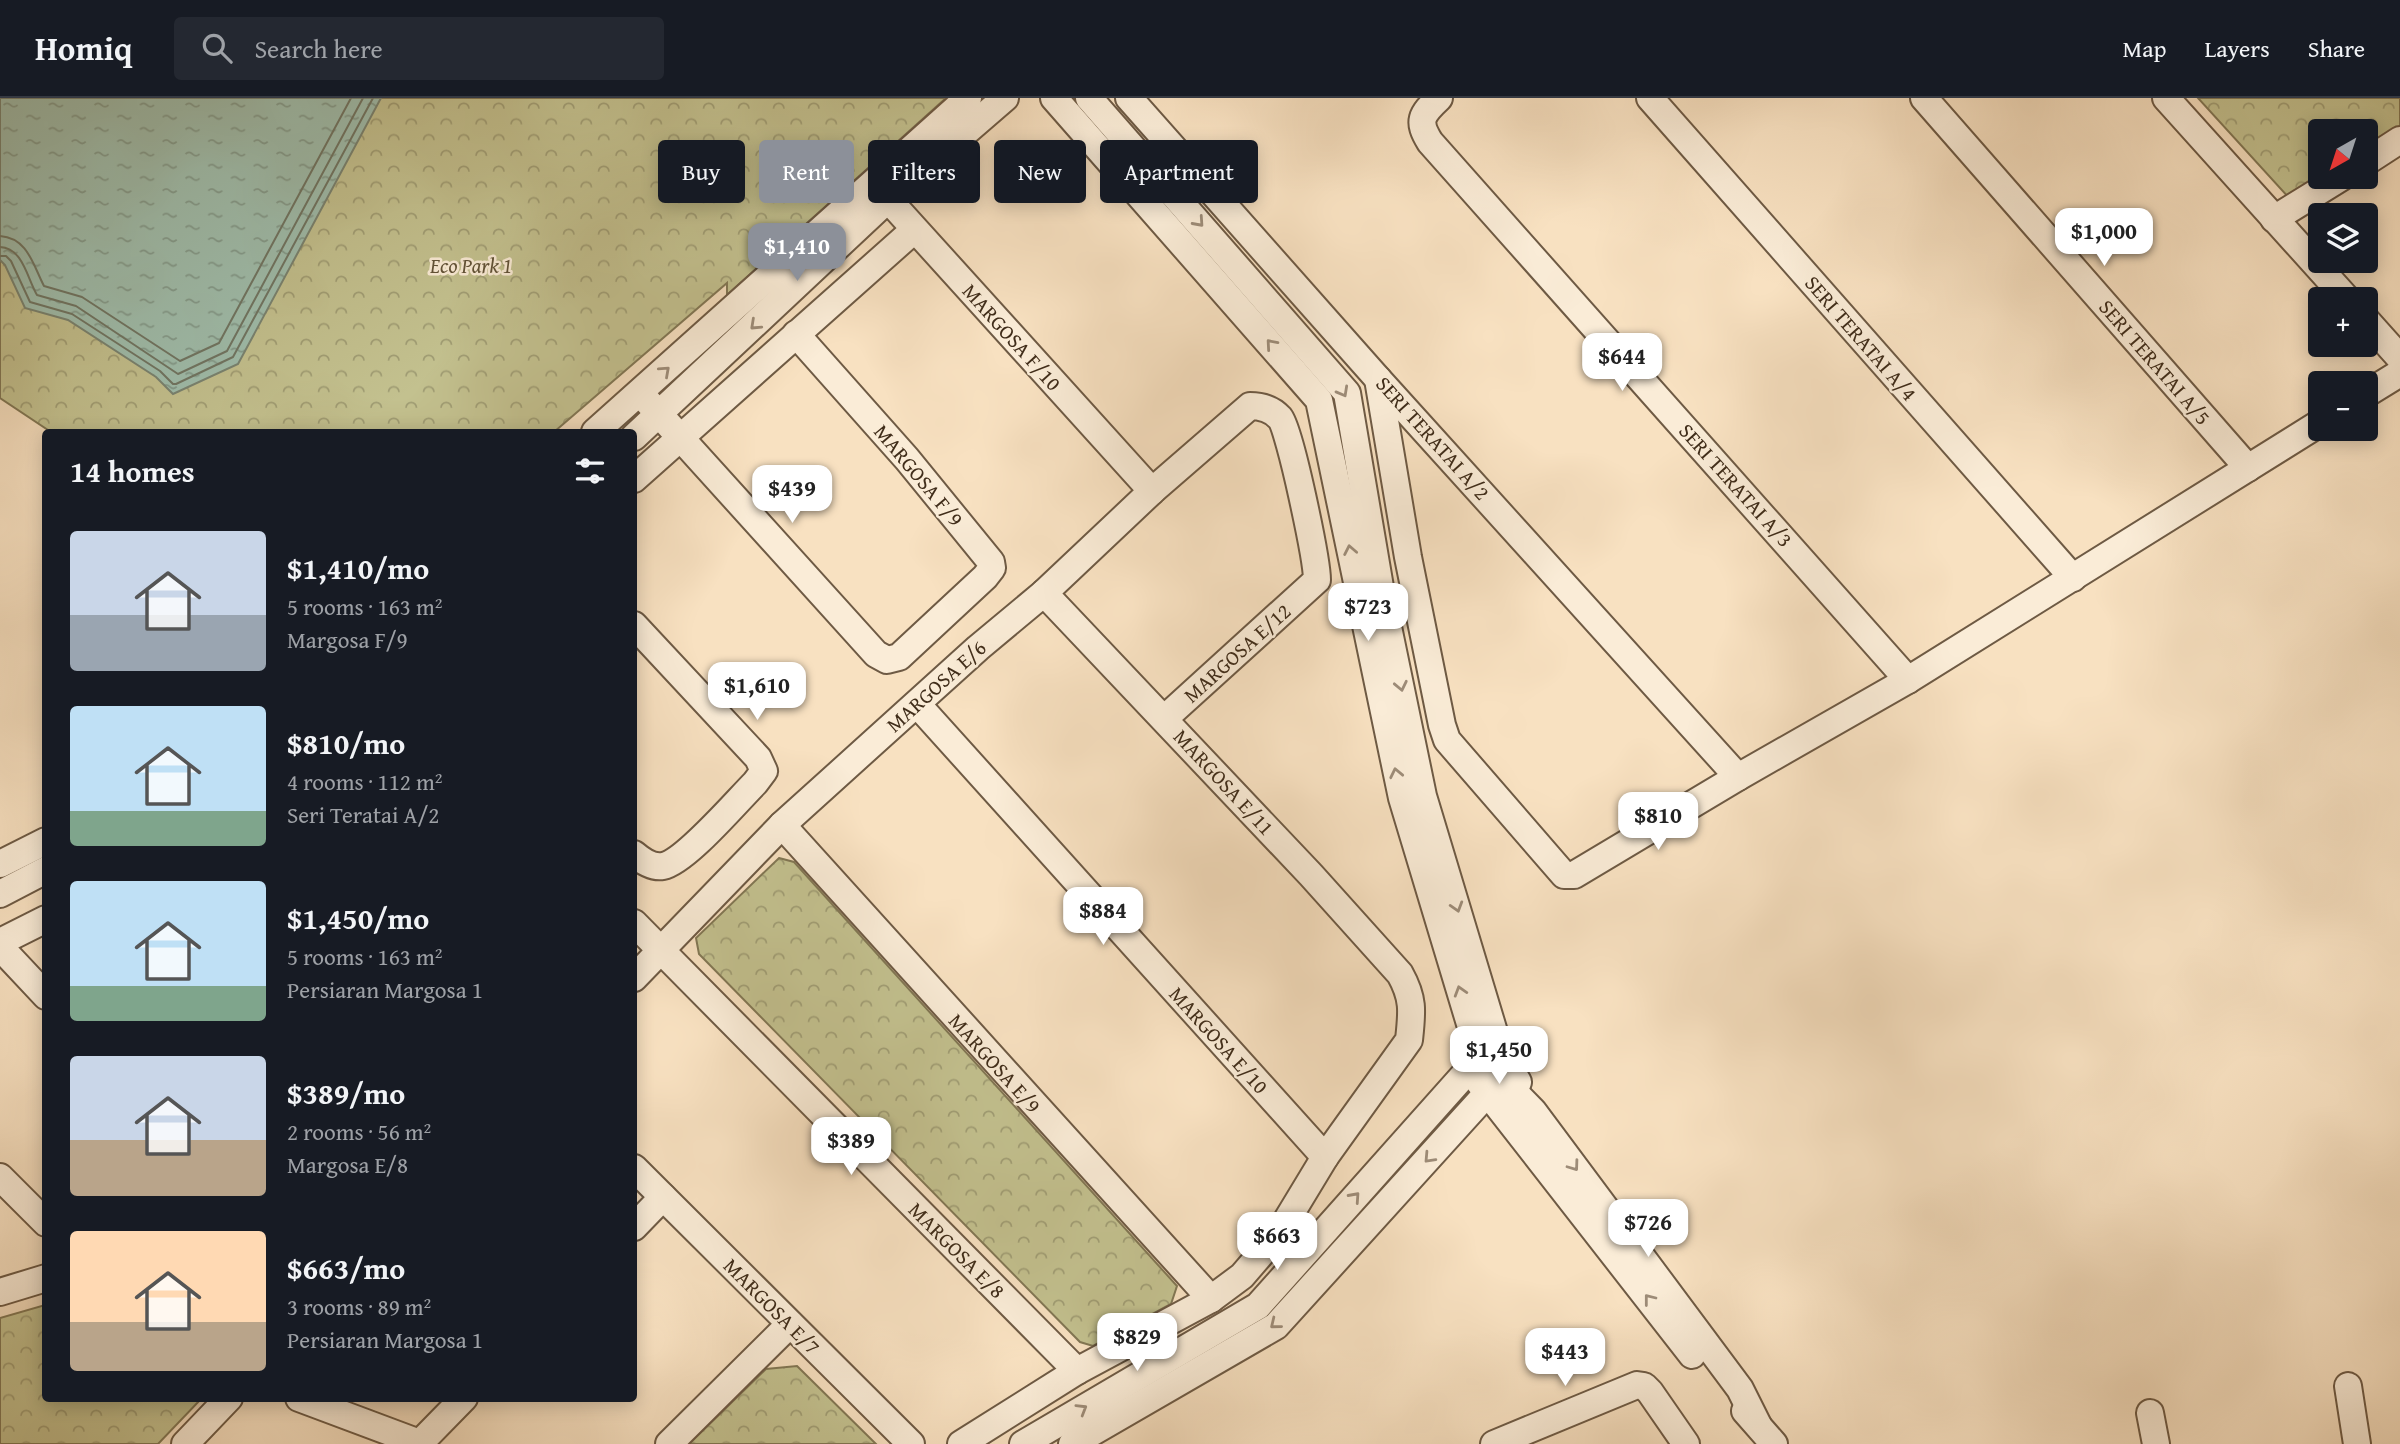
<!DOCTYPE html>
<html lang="en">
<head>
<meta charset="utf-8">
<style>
  :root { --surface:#171b24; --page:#242831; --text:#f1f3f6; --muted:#9ea1a6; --line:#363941; --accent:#8c9099 }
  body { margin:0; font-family:"Gentium Book Plus",serif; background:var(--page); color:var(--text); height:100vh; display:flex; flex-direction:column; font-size:26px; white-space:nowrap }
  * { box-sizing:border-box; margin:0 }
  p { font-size:23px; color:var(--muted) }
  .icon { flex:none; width:38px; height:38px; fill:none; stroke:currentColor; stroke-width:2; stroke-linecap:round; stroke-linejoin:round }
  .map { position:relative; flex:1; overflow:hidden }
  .drawer { position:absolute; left:42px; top:331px; width:595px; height:973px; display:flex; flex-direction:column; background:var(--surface); border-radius:7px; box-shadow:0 4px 18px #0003 }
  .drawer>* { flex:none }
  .top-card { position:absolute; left:658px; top:42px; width:665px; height:63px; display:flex; gap:14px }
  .needle { width:46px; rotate:219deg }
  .controls { position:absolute; left:2308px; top:21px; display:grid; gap:14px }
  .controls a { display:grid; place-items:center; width:70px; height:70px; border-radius:7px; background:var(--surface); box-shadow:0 4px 18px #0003; font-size:35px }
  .price { position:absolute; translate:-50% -60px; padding:0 16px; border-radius:14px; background:#fff; color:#222; font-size:23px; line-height:46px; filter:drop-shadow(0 2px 4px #0008) }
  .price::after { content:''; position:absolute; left:50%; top:42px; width:21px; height:16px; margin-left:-10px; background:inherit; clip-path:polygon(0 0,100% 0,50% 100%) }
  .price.selected { background:var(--accent); color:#fff }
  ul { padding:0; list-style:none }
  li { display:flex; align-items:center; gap:21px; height:175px; padding:0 28px }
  li span { display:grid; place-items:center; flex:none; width:196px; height:140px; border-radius:7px; color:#555 }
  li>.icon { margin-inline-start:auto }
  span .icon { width:84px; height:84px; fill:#fffc; stroke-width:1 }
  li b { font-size:30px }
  h2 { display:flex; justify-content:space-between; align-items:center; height:84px; padding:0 28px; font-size:30px }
  .pill { padding:0 24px; border-radius:7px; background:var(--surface); box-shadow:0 4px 18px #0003; font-size:24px; line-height:63px }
  .pill.selected { background:var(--accent); color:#fff }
  header { display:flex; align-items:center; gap:42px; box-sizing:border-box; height:98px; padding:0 35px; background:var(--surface); border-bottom:2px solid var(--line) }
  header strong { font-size:33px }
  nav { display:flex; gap:38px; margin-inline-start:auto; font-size:24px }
  .search { width:490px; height:63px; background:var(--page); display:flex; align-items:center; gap:18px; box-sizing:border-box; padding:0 24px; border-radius:7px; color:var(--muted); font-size:26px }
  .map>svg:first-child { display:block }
  .forest { fill:url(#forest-crowns); stroke:#827754; stroke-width:2 }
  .water { fill:url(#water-ripples); stroke:#798472; stroke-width:2 }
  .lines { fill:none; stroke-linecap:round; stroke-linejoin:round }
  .shore { stroke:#707664; stroke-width:2 }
  .minor-casing { stroke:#6e5a44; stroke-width:30 }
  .minor { stroke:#faecd7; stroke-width:26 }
  .oneway { stroke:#9d8c78 }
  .labels { text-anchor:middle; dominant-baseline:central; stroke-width:5; stroke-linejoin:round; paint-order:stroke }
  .park-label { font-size:21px; font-style:italic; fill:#615237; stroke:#faecd7 }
  .street-label { font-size:21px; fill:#402d1a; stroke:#faecd7 }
</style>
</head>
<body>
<header>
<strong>Homiq</strong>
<div class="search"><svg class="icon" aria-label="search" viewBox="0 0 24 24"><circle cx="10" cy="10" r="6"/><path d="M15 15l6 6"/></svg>Search here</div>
<nav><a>Map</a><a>Layers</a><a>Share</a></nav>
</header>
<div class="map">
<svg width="2400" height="1346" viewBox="0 0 2400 1346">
  <defs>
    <pattern id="forest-crowns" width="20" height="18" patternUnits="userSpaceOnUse" patternTransform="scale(1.75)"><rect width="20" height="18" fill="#c3c18f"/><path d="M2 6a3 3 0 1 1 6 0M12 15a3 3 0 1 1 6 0" fill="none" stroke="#a09d74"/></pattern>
    <pattern id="water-ripples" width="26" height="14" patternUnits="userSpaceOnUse" patternTransform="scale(1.75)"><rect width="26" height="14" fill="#9fbead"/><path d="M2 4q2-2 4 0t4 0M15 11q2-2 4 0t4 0" fill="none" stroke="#839b8c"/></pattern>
  </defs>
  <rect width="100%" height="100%" fill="#f8e1c1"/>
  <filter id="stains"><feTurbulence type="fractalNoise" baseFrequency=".00286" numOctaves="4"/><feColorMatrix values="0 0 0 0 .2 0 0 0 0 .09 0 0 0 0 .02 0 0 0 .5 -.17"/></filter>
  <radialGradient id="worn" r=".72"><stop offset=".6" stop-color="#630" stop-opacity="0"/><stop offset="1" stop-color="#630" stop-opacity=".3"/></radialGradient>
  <g class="forest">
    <polygon points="0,0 946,0 727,197 727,185 554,334 51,334 0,300"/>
    <polygon points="2198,0 2400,0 2400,30 2366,53 2366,33 2320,33 2320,79 2291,102"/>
    <polygon points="779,760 794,764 1177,1188 1171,1206 1093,1248 1080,1244 699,856 696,840"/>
    <polygon points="45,1207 46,1300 202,1300 158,1346 0,1346 0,1220"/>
    <polygon points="797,1268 876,1346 689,1346 766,1271"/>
  </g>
  <polygon class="water" points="0,0 381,0 238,266 173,296 156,279 68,222 25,210 5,167 0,162"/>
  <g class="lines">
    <g class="shore">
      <path d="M0 138C28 140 33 167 44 188L82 199 180 263 219 245 351 0"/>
      <path d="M0 149C23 150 27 180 37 197L76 208 178 276 227 253 363 0"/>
      <polyline points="0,158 6,158 11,163 30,204 72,216 160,273 173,286 176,286 233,259 373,0"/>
    </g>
    <defs>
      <g id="minor">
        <polyline points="1054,0 1319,302 1402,700 1480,959 1533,1013 1740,1291 1758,1327"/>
        <polyline points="1089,0 1347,295 1381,495 1423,698 1500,954 1518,984"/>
        <polyline points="1129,0 1378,281 1738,679"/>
        <path d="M1439 0C1421 17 1417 23 1430 44L1908 582"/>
        <polyline points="1650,0 2073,480"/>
        <polyline points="1924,0 2248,370"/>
        <polyline points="2166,0 2347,201"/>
        <polyline points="2366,64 2400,42"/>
        <polyline points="876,88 1152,393"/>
        <polyline points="2274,121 2342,79"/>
        <polyline points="2366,222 2400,260"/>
        <polyline points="1378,281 1408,459 1442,627 1447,642 1564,777 1574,777 1738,679 1908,582 2320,325"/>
        <polyline points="640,295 876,556 887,562 899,559 985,479 992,470 991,464 907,361 796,236"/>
        <polyline points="2366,296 2400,275"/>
        <polyline points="595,334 968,0"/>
        <polyline points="634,339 887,102 1005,0"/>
        <polyline points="634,381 914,132"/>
        <path d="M634 527 758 660 764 673 755 685C736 704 685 764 663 768 652 770 641 762 634 756"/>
        <polyline points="917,606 1325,1059"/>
        <polyline points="782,727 1211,1201"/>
        <polyline points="0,766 46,743"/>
        <polyline points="0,796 46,772"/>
        <polyline points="634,825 1077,1273"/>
        <polyline points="0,844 46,821"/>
        <polyline points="0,849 46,898"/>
        <path d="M634 880 782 727 978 550 1044 495 1152 393 1250 308C1262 308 1272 311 1280 320 1290 332 1317 462 1317 482L1164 621"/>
        <polyline points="1479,984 1692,1257"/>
        <polyline points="634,1070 911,1346"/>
        <polyline points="0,1079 46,1125"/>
        <polyline points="634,1129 663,1099"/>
        <polyline points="0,1194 46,1180"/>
        <polyline points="2348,1288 2357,1346"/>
        <polyline points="299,1300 422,1346"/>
        <polyline points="1745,1313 1774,1346"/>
        <polyline points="2150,1315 2156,1346"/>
        <polyline points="420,1345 464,1300"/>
        <polyline points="185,1346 229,1300"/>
        <polyline points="669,1346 790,1226"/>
        <path d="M961 1346 1077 1273 1211 1201 1242 1178 1279 1135 1325 1059 1409 942C1412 914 1414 901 1400 876L1311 777 1044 495"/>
        <polyline points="1023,1346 1258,1208 1480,959"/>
        <polyline points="1072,1346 1276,1228 1501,980"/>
        <polyline points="1494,1346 1637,1287 1644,1288 1650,1294 1686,1346"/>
      </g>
    </defs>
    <use href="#minor" class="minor-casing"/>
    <use href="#minor" class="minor"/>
  </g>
  <defs><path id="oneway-chevron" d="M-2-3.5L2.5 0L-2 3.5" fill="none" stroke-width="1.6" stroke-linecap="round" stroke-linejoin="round" transform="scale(1.75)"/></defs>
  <g class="oneway">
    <use href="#oneway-chevron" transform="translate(1199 124) rotate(48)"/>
    <use href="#oneway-chevron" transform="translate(755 227) rotate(137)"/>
    <use href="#oneway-chevron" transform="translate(1271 246) rotate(-131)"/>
    <use href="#oneway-chevron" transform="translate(665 273) rotate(-42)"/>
    <use href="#oneway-chevron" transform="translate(1343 294) rotate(61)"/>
    <use href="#oneway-chevron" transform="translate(1350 452) rotate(-101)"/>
    <use href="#oneway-chevron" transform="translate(1401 588) rotate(78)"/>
    <use href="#oneway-chevron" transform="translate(1396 675) rotate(-102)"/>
    <use href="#oneway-chevron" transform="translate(1457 809) rotate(73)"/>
    <use href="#oneway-chevron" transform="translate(1460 893) rotate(-107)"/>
    <use href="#oneway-chevron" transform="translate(1429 1060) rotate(133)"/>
    <use href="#oneway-chevron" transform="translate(1574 1068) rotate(54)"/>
    <use href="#oneway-chevron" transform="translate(1355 1099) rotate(-48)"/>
    <use href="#oneway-chevron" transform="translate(1649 1201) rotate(-128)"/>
    <use href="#oneway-chevron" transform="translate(1275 1226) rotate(141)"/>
    <use href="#oneway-chevron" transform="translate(1082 1311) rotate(-31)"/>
  </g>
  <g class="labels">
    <g class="park-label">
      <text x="471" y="167">Eco Park 1</text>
    </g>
    <g class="street-label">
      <text transform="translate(1012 239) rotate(48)">MARGOSA F/10</text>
      <text transform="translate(1861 240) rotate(49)">SERI TERATAI A/4</text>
      <text transform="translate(2155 264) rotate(49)">SERI TERATAI A/5</text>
      <text transform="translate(1433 340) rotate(48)">SERI TERATAI A/2</text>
      <text transform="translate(919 377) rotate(50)">MARGOSA F/9</text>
      <text transform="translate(1736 387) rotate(48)">SERI TERATAI A/3</text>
      <text transform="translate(1237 555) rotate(-42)">MARGOSA E/12</text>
      <text transform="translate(936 588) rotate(-42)">MARGOSA E/6</text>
      <text transform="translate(1224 684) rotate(47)">MARGOSA E/11</text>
      <text transform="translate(1219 942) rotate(48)">MARGOSA E/10</text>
      <text transform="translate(995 965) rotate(48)">MARGOSA E/9</text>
      <text transform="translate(957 1152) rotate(45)">MARGOSA E/8</text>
      <text transform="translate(772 1208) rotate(45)">MARGOSA E/7</text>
    </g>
  </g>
  <rect width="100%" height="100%" filter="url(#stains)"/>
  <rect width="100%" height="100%" fill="url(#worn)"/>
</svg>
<div class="controls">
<a><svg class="needle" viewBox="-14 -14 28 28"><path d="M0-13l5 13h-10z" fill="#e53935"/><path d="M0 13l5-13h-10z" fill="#9ea1a6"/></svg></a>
<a><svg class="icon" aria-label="layers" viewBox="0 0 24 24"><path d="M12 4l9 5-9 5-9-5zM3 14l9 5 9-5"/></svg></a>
<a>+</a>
<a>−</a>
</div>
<b class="price" style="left:2104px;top:170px">$1,000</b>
<b class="price selected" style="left:797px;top:185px">$1,410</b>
<b class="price" style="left:1622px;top:295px">$644</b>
<b class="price" style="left:792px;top:427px">$439</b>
<b class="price" style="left:1368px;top:545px">$723</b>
<b class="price" style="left:757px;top:624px">$1,610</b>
<b class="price" style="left:1658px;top:754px">$810</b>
<b class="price" style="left:1103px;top:849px">$884</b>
<b class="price" style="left:1499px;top:988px">$1,450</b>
<b class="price" style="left:851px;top:1079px">$389</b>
<b class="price" style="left:1648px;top:1161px">$726</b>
<b class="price" style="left:1277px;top:1174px">$663</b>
<b class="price" style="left:1137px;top:1275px">$829</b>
<b class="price" style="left:1565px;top:1290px">$443</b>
<div class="top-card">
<a class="pill">Buy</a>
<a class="pill selected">Rent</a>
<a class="pill">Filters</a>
<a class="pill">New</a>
<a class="pill">Apartment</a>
</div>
<section class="drawer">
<h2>14 homes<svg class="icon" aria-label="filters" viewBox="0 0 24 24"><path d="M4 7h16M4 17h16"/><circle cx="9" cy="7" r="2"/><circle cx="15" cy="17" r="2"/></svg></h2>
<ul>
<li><span style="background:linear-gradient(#c9d6e8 60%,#9aa5b1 0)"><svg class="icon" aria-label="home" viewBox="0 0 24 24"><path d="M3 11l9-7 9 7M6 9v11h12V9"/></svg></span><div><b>$1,410/mo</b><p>5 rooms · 163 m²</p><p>Margosa F/9</p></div></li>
<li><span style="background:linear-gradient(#bfe0f5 75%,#7fa58c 0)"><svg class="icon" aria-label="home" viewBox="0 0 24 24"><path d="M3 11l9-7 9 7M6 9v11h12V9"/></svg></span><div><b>$810/mo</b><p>4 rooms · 112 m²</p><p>Seri Teratai A/2</p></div></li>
<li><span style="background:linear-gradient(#bfe0f5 75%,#7fa58c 0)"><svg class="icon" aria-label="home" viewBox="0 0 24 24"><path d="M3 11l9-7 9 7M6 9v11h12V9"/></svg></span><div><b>$1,450/mo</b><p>5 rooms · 163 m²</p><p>Persiaran Margosa 1</p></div></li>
<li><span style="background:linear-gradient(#c9d6e8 60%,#b9a48a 0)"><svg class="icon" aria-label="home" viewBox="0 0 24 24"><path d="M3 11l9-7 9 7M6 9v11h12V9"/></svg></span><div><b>$389/mo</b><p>2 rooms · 56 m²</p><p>Margosa E/8</p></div></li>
<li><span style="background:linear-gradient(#ffd9b3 65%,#b9a48a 0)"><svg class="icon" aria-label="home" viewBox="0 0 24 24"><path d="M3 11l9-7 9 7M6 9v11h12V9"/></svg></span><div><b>$663/mo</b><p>3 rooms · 89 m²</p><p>Persiaran Margosa 1</p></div></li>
</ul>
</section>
</div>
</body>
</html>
